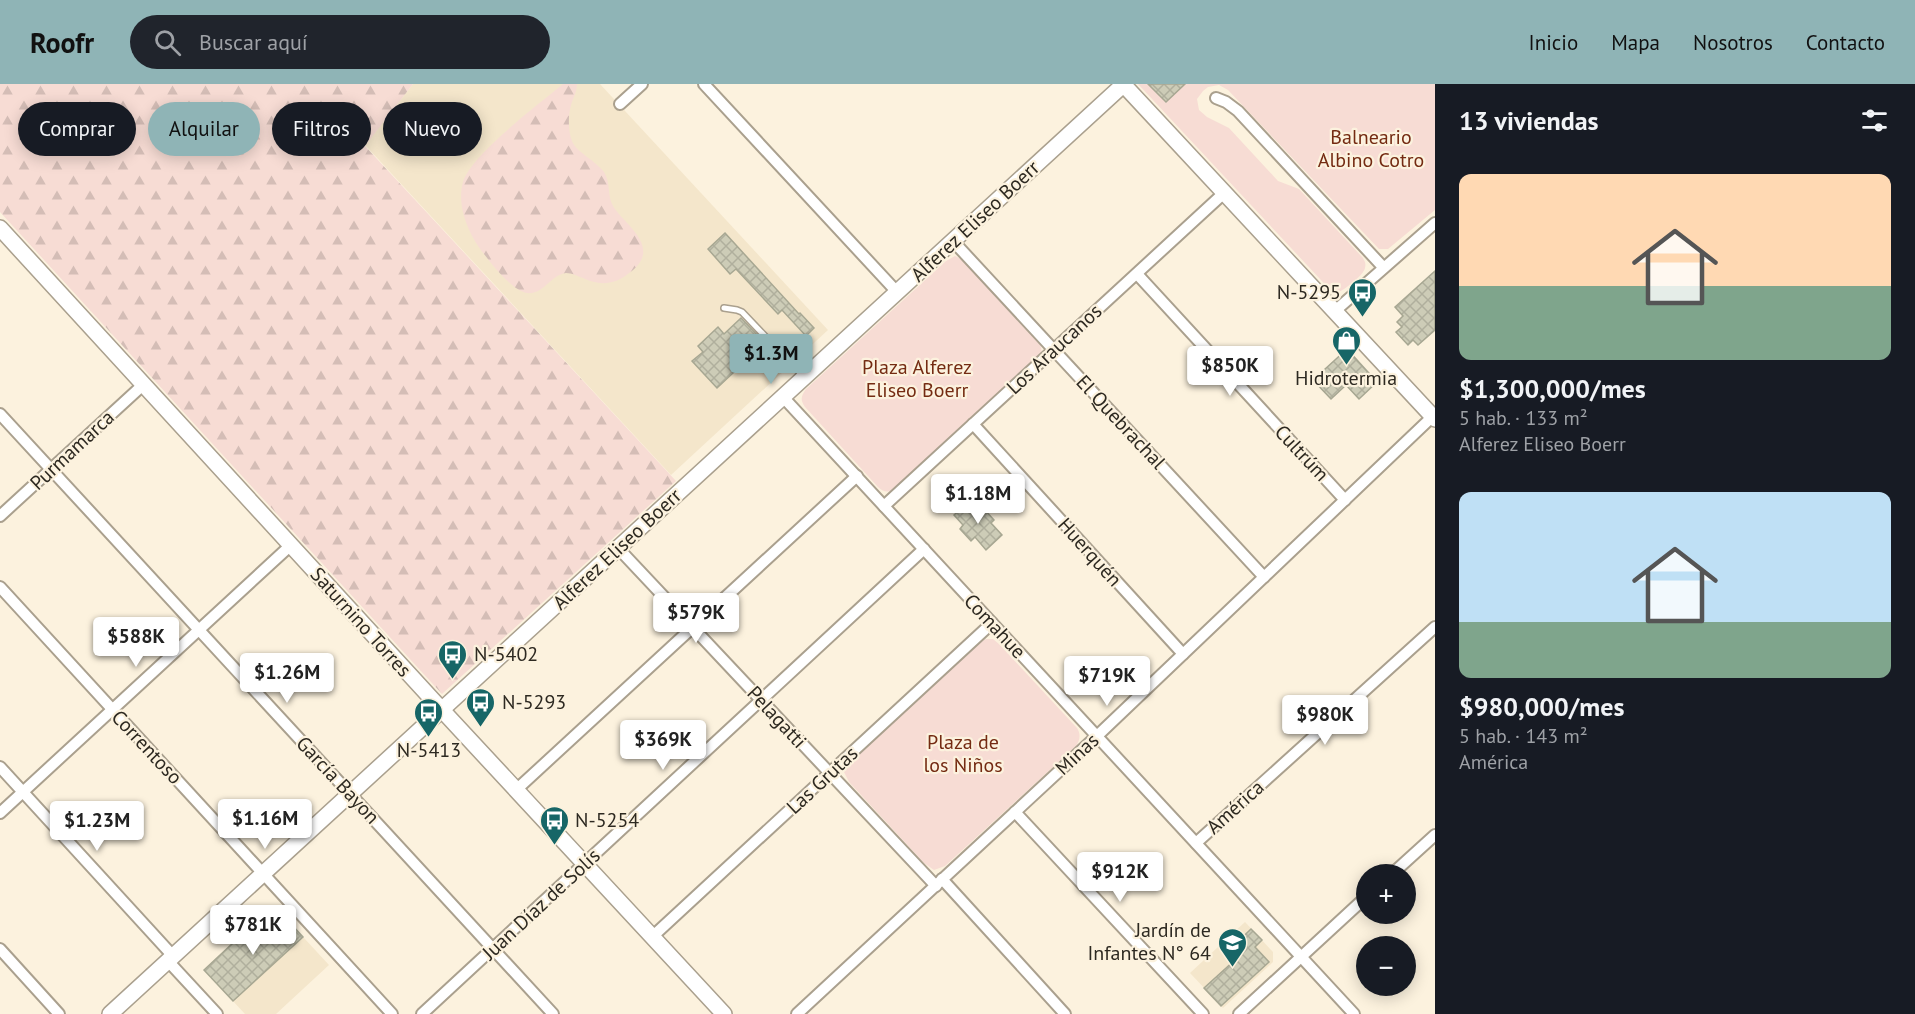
<!DOCTYPE html>
<html lang="es">
<head>
<meta charset="utf-8">
<style>
  :root { --surface:#171b24; --page:#20242c; --text:#f1f3f6; --muted:#9ea1a6; --accent:#8fb4b6 }
  body { margin:0; font-family:"PT Sans",sans-serif; background:var(--page); color:var(--text); height:100vh; display:flex; flex-direction:column; font-size:22px; white-space:nowrap }
  * { box-sizing:border-box; margin:0 }
  p { font-size:20px; color:var(--muted) }
  .icon { flex:none; width:33px; height:33px; fill:none; stroke:currentColor; stroke-width:2; stroke-linecap:round; stroke-linejoin:round }
  .map { position:relative; flex:1; overflow:hidden }
  .sheet { display:flex; flex-direction:column; background:var(--surface); width:480px }
  .sheet>* { flex:none }
  .guide { position:absolute; left:18px; top:18px; width:570px; height:54px; display:flex; gap:12px }
  .tools { position:absolute; left:1356px; top:780px; display:grid; gap:12px }
  .tools a { display:grid; place-items:center; width:60px; height:60px; border-radius:50%; background:var(--surface); box-shadow:0 3px 15px #0003; font-size:30px }
  .price { position:absolute; translate:-50% -51px; padding:0 14px; border-radius:6px; background:#fff; color:#222; font-size:20px; line-height:39px; filter:drop-shadow(0 2px 3px #0008) }
  .price::after { content:''; position:absolute; left:50%; top:36px; width:18px; height:14px; margin-left:-9px; background:inherit; clip-path:polygon(0 0,100% 0,50% 100%) }
  .price.on { background:var(--accent); color:#111 }
  ul { padding:0; list-style:none }
  li { display:grid; align-content:center; gap:12px; height:318px; padding:0 24px }
  li span { display:grid; place-items:center; height:186px; border-radius:12px; color:#555 }
  li>.icon { margin-inline-start:auto }
  span .icon { width:108px; height:108px; fill:#fffc; stroke-width:1 }
  li b { font-size:26px }
  h2 { display:flex; justify-content:space-between; align-items:center; height:72px; padding:0 24px; font-size:26px }
  .tag { padding:0 21px; border-radius:27px; background:var(--surface); box-shadow:0 3px 15px #0003; font-size:21px; line-height:54px }
  .tag.on { background:var(--accent); color:#111 }
  header { display:flex; align-items:center; gap:36px; box-sizing:border-box; height:84px; padding:0 30px; background:var(--accent); color:#111 }
  header strong { font-size:28px }
  nav { display:flex; gap:33px; margin-inline-start:auto; font-size:21px }
  .search { width:420px; height:54px; background:var(--page); display:flex; align-items:center; gap:15px; box-sizing:border-box; padding:0 21px; border-radius:33px; color:var(--muted); font-size:22px }
  main { display:flex; flex:1; min-height:0 }
  .map>svg:first-child { display:block }
  .built { fill:#f4e6cb }
  .forest { fill:url(#forest-firs) }
  .park { fill:#f7dcd4 }
  .building { fill:url(#building-cross-hatch); stroke:#a7a792; stroke-width:1.5 }
  .lines { fill:none; stroke-linecap:round; stroke-linejoin:round }
  .lane-casing { stroke:#aaa08e; stroke-width:8 }
  .street-casing { stroke:#aaa08e; stroke-width:14 }
  .secondary-casing { stroke:#aaa08e; stroke-width:18 }
  .lane { stroke:#fff; stroke-width:5 }
  .street { stroke:#fff; stroke-width:10 }
  .secondary { stroke:#fff; stroke-width:15 }
  .labels { text-anchor:middle; dominant-baseline:central; stroke-width:4.5; stroke-linejoin:round; paint-order:stroke }
  .park-label { font-size:20px; fill:#742b12; stroke:#fcf2de }
  .street-label { font-size:20px; fill:#2d2921; stroke:#fcf2de }
  .poi-label { font-size:20px; fill:#2d2921; stroke:#fcf2de; text-anchor:start }
</style>
</head>
<body>
<header>
<strong>Roofr</strong>
<div class="search"><svg class="icon" aria-label="search" viewBox="0 0 24 24"><circle cx="10" cy="10" r="6"/><path d="M15 15l6 6"/></svg>Buscar aquí</div>
<nav><a>Inicio</a><a>Mapa</a><a>Nosotros</a><a>Contacto</a></nav>
</header>
<main>
<div class="map">
<svg width="1435" height="930" viewBox="0 0 1435 930">
  <defs>
    <pattern id="forest-firs" width="22" height="20" patternUnits="userSpaceOnUse" patternTransform="scale(1.5)"><rect width="22" height="20" fill="#f7dcd4"/><path d="M5 1l3.5 6h-7zM16 11l3.5 6h-7z" fill="#d4bdb6"/></pattern>
    <pattern id="building-cross-hatch" width="8" height="8" patternUnits="userSpaceOnUse" patternTransform="scale(1.5)"><rect width="8" height="8" fill="#cdccb7"/><path d="M0 0l8 8M0 8l8-8" fill="none" stroke="#b0af9d"/></pattern>
  </defs>
  <rect width="100%" height="100%" fill="#fcf2de"/>
  <g class="built">
    <polygon points="413,0 600,0 828,246 671,391 365,61"/>
    <polygon points="280,828 329,881 276,930 245,930 204,886 250,843 263,857 272,849 265,842"/>
    <polygon points="1245,838 1273,868 1273,878 1223,924 1190,889"/>
  </g>
  <g class="forest">
    <polygon points="0,0 413,0 365,62 676,397 442,610 0,128"/>
    <path d="M563 0H577C577 8 573 14 571 21 568 32 568 47 572 57 576 68 595 76 604 88 611 99 607 112 613 122 622 137 646 152 643 171 641 179 635 185 629 189 615 201 599 202 583 194 577 192 572 189 566 189 550 191 544 211 527 209 512 206 493 182 484 170 469 151 456 122 463 98 471 71 539 20 563 0Z"/>
  </g>
  <g class="park">
    <path d="M1138 0H1435V126L1388 165H1379L1228 6 1219 1 1208 3 1203 7 1197 15 1199 26 1207 33 1229 44 1278 97 1299 105 1363 174C1365 178 1366 179 1365 184 1364 191 1341 209 1334 210Z"/>
    <path d="M955 172 965 177 1038 257C1041 262 1043 266 1040 272L898 403C891 408 885 410 878 403L805 323C800 316 801 312 806 305L946 177Z"/>
    <path d="M986 555H993L999 560 1077 644C1081 650 1080 656 1076 662L945 782 934 786 924 779 849 698 844 688 850 678 979 559Z"/>
  </g>
  <g class="building">
    <polygon points="1148,0 1185,0 1166,18"/>
    <polygon points="725,149 799,230 800,229 814,244 806,252 782,226 778,230 736,185 730,190 708,165"/>
    <polygon points="1435,187 1435,246 1418,261 1413,256 1408,261 1396,248 1402,243 1397,238 1403,232 1395,223"/>
    <polygon points="741,234 765,259 717,304 692,277 703,268 698,262 718,243 724,250"/>
    <polygon points="1347,265 1377,298 1359,315 1346,301 1331,315 1313,296"/>
    <polygon points="970,417 979,427 983,424 994,436 991,439 1002,451 986,466 975,453 971,457 960,445 963,441 954,431"/>
    <polygon points="280,828 303,853 233,917 204,886 250,843 257,850"/>
    <polygon points="1251,845 1262,856 1255,863 1269,878 1221,922 1204,904 1236,875 1228,867"/>
  </g>
  <g class="lines">
    <defs>
      <polyline id="lane" points="724,224 737,226 742,228 803,292"/>
      <g id="street">
        <polyline points="704,0 897,208"/>
        <polyline points="1216,14 1226,18 1238,27 1383,183"/>
        <polyline points="620,20 642,0"/>
        <polyline points="953,157 1264,493"/>
        <polyline points="1137,190 1345,416"/>
        <polyline points="1335,227 1435,139"/>
        <polyline points="783,313 1354,930"/>
        <polyline points="0,330 553,930"/>
        <polyline points="973,340 1183,570"/>
        <polyline points="884,422 1224,109"/>
        <polyline points="0,432 144,300"/>
        <polyline points="618,464 936,802"/>
        <polyline points="0,503 392,930"/>
        <polyline points="0,683 173,872"/>
        <polyline points="516,706 857,392"/>
        <polyline points="1015,728 1203,930"/>
        <polyline points="0,729 291,461"/>
        <polyline points="1196,759 1435,543"/>
        <polyline points="1392,790 1435,751"/>
        <polyline points="942,795 1065,930"/>
        <polyline points="652,853 992,539"/>
        <polyline points="0,865 59,930"/>
        <polyline points="168,877 217,930"/>
        <polyline points="422,930 924,465"/>
        <polyline points="797,930 1097,652 1433,332"/>
        <polyline points="1239,930 1366,813"/>
      </g>
      <g id="secondary">
        <polyline points="1123,0 1435,335"/>
        <polyline points="0,144 442,626 724,930"/>
        <polyline points="110,930 1124,0"/>
      </g>
    </defs>
    <use href="#lane" class="lane-casing"/>
    <use href="#street" class="street-casing"/>
    <use href="#secondary" class="secondary-casing"/>
    <use href="#lane" class="lane"/>
    <use href="#street" class="street"/>
    <use href="#secondary" class="secondary"/>
  </g>
  <defs>
    <symbol id="bus-pin" viewBox="-11 -11 22 30"><path d="M0 17L-7.5 6A9.5 9.5 0 1 1 7.5 6Z" fill="#176667" stroke="#fcf2de"/><path d="M-5-6H5V4H4V6H2V4H-2V6H-4V4H-5ZM-3.5-4V0h7V-4ZM-3.5 1.2v1.5H-2V1.2ZM2 1.2v1.5H3.5V1.2Z" fill="#fff"/></symbol>
    <symbol id="shop-pin" viewBox="-11 -11 22 30"><path d="M0 17L-7.5 6A9.5 9.5 0 1 1 7.5 6Z" fill="#176667" stroke="#fcf2de"/><path d="M-5-2.5h2.3a2.7 3.5 0 0 1 5.4 0H5L5.5 6h-11ZM-1.5-2.5h3a1.5 2.3 0 0 0-3 0Z" fill="#fff"/></symbol>
    <symbol id="school-pin" viewBox="-11 -11 22 30"><path d="M0 17L-7.5 6A9.5 9.5 0 1 1 7.5 6Z" fill="#176667" stroke="#fcf2de"/><path d="M0-5L7-2L0 1L-7-2ZM-4 1L0 2.5L4 1V4Q0 6-4 4Z" fill="#fff"/></symbol>
  </defs>
  <g fill-rule="evenodd">
    <use href="#bus-pin" x="1346" y="192" width="33" height="45"/>
    <use href="#shop-pin" x="1330" y="240" width="33" height="45"/>
    <use href="#bus-pin" x="436" y="554" width="33" height="45"/>
    <use href="#bus-pin" x="464" y="602" width="33" height="45"/>
    <use href="#bus-pin" x="412" y="612" width="33" height="45"/>
    <use href="#bus-pin" x="538" y="720" width="33" height="45"/>
    <use href="#school-pin" x="1216" y="842" width="33" height="45"/>
  </g>
  <g class="labels">
    <g class="park-label">
      <text x="1371" y="53">Balneario<tspan x="1371" dy="23">Albino Cotro</tspan></text>
      <text x="917" y="283">Plaza Alferez<tspan x="917" dy="23">Eliseo Boerr</tspan></text>
      <text x="963" y="658">Plaza de<tspan x="963" dy="23">los Niños</tspan></text>
    </g>
    <g class="street-label">
      <text transform="translate(975 137) rotate(-43)">Alferez Eliseo Boerr</text>
      <text transform="translate(1054 265) rotate(-43)">Los Araucanos</text>
      <text transform="translate(1121 338) rotate(47)">El Quebrachal</text>
      <text transform="translate(72 366) rotate(-43)">Purmamarca</text>
      <text transform="translate(1302 369) rotate(47)">Cultrúm</text>
      <text transform="translate(617 465) rotate(-43)">Alferez Eliseo Boerr</text>
      <text transform="translate(1090 468) rotate(48)">Huerquén</text>
      <text transform="translate(361 538) rotate(48)">Saturnino Torres</text>
      <text transform="translate(995 542) rotate(47)">Comahue</text>
      <text transform="translate(777 633) rotate(47)">Pelagatti</text>
      <text transform="translate(147 663) rotate(47)">Correntoso</text>
      <text transform="translate(1077 670) rotate(-43)">Minas</text>
      <text transform="translate(338 696) rotate(47)">García Bayon</text>
      <text transform="translate(822 696) rotate(-43)">Las Grutas</text>
      <text transform="translate(1235 723) rotate(-42)">América</text>
      <text transform="translate(541 820) rotate(-43)">Juan Díaz de Solís</text>
    </g>
    <g class="poi-label">
      <text x="1341" y="208" text-anchor="end">N-5295</text>
      <text x="1346" y="294" text-anchor="middle">Hidrotermia</text>
      <text x="474" y="570">N-5402</text>
      <text x="502" y="618">N-5293</text>
      <text x="429" y="666" text-anchor="middle">N-5413</text>
      <text x="575" y="736">N-5254</text>
      <text x="1211" y="846" text-anchor="end">Jardín de<tspan x="1211" dy="23">Infantes N° 64</tspan></text>
    </g>
  </g>
</svg>
<div class="tools">
<a>+</a>
<a>−</a>
</div>
<b class="price on" style="left:771px;top:301px">$1.3M</b>
<b class="price" style="left:1230px;top:313px">$850K</b>
<b class="price" style="left:978px;top:441px">$1.18M</b>
<b class="price" style="left:696px;top:560px">$579K</b>
<b class="price" style="left:136px;top:584px">$588K</b>
<b class="price" style="left:287px;top:620px">$1.26M</b>
<b class="price" style="left:1107px;top:623px">$719K</b>
<b class="price" style="left:1325px;top:662px">$980K</b>
<b class="price" style="left:663px;top:687px">$369K</b>
<b class="price" style="left:265px;top:766px">$1.16M</b>
<b class="price" style="left:97px;top:768px">$1.23M</b>
<b class="price" style="left:1120px;top:819px">$912K</b>
<b class="price" style="left:253px;top:872px">$781K</b>
<div class="guide">
<a class="tag">Comprar</a>
<a class="tag on">Alquilar</a>
<a class="tag">Filtros</a>
<a class="tag">Nuevo</a>
</div>
</div>
<section class="sheet">
<h2>13 viviendas<svg class="icon" aria-label="filters" viewBox="0 0 24 24"><path d="M4 7h16M4 17h16"/><circle cx="9" cy="7" r="2"/><circle cx="15" cy="17" r="2"/></svg></h2>
<ul>
<li><span style="background:linear-gradient(#ffd9b3 60%,#7fa58c 0)"><svg class="icon" aria-label="home" viewBox="0 0 24 24"><path d="M3 11l9-7 9 7M6 9v11h12V9"/></svg></span><div><b>$1,300,000/mes</b><p>5 hab. · 133 m²</p><p>Alferez Eliseo Boerr</p></div></li>
<li><span style="background:linear-gradient(#bfe0f5 70%,#7fa58c 0)"><svg class="icon" aria-label="home" viewBox="0 0 24 24"><path d="M3 11l9-7 9 7M6 9v11h12V9"/></svg></span><div><b>$980,000/mes</b><p>5 hab. · 143 m²</p><p>América</p></div></li>
</ul>
</section>
</main>
</body>
</html>
